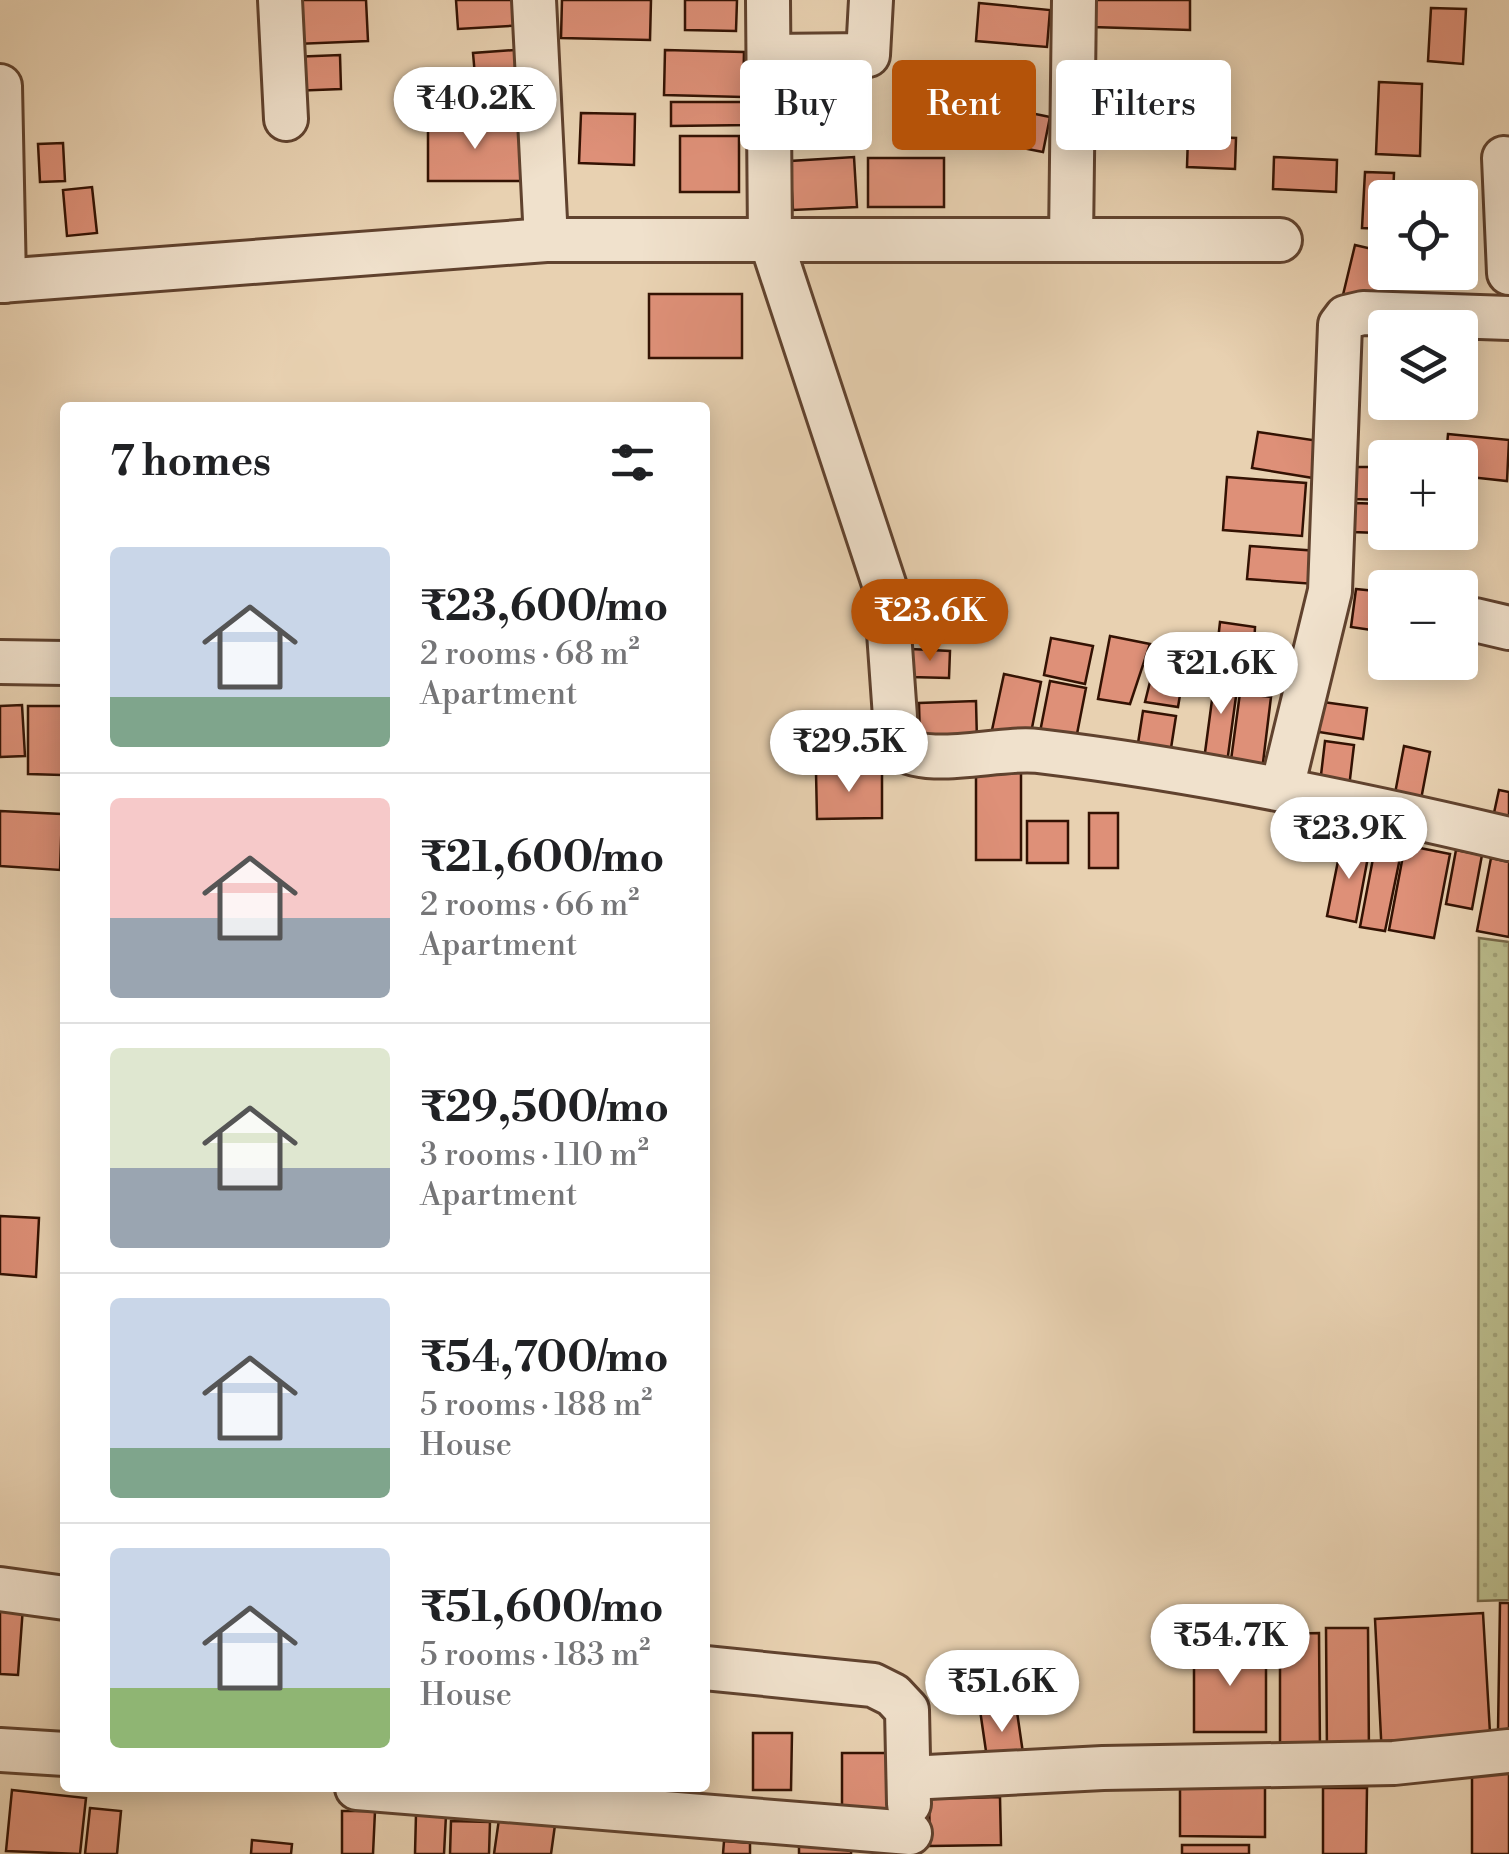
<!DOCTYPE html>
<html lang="en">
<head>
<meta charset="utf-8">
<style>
  :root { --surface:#fff; --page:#f6f6f6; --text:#202124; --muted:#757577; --line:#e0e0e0; --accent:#b45309 }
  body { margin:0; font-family:"Libre Bodoni",serif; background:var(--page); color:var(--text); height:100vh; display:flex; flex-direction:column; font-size:38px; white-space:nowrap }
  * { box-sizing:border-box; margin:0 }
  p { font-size:32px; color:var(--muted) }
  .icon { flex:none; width:55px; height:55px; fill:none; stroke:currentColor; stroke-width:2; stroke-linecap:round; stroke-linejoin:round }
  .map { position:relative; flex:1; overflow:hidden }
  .drawer { position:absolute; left:60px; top:402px; width:650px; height:1390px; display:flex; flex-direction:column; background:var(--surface); border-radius:10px; box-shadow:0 5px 25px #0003 }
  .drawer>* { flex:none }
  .banner { position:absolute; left:740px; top:60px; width:618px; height:90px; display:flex; gap:20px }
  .fabs { position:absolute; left:1368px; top:180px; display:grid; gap:20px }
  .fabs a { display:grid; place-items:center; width:110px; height:110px; border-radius:10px; background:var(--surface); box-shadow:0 5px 25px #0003; font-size:50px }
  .price { position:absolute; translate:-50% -85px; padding:0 22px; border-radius:35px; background:#fff; color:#222; font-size:32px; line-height:65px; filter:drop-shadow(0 2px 5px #0008) }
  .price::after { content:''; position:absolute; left:50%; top:60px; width:30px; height:22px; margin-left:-15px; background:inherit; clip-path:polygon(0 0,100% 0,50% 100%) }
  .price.active { background:var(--accent); color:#fff }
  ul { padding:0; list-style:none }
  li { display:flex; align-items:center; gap:30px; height:250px; padding:0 50px }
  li+li { border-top:2px solid var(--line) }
  li span { display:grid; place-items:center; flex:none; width:280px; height:200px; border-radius:10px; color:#555 }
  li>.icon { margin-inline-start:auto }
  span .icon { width:120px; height:120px; fill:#fffc; stroke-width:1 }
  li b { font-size:42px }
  h2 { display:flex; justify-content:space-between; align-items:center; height:120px; padding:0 50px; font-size:42px }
  .pill { padding:0 35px; border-radius:10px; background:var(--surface); box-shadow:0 5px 25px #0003; font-size:35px; line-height:90px }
  .pill.active { background:var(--accent); color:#fff }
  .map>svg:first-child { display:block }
  .park { fill:url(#park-dots); stroke:#766646; stroke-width:2.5 }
  .building { fill:#de9078; stroke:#331203; stroke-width:2.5 }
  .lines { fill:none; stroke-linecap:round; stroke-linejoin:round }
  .minor-casing { stroke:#60422e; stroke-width:48 }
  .minor { stroke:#f0e1cc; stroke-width:42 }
</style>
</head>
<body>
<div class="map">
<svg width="1509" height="1854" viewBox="0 0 1509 1854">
  <defs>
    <pattern id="park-dots" width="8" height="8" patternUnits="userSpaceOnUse" patternTransform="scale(2.5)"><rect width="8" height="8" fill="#b9ba8a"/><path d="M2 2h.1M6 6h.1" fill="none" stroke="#a09f75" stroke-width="1.8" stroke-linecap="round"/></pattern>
  </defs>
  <rect width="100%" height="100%" fill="#e8d1b1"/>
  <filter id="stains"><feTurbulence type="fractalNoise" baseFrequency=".002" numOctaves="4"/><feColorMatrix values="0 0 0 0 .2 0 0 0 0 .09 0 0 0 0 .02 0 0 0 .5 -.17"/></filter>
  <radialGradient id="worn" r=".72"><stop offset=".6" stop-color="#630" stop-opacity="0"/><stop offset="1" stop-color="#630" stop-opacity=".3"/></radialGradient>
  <polygon class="park" points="1479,938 1509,942 1509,1600 1478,1601"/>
  <g class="building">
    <polygon points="294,0 366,0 368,41 296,44"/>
    <polygon points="456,0 524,0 526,25 458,29"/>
    <polygon points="562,0 651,0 650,40 561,38"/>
    <polygon points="685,0 737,0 736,31 685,30"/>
    <polygon points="1093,0 1190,0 1190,30 1092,27"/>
    <polygon points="979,3 1050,10 1047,47 976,41"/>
    <polygon points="1431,8 1466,9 1463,64 1428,61"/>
    <polygon points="528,49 533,105 478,110 473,53"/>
    <polygon points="665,50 744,52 743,97 664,95"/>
    <polygon points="340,55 341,89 291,91 291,57"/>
    <polygon points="1193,71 1228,73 1225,136 1190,134"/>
    <polygon points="1379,82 1422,84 1420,156 1376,154"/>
    <polygon points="972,101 1050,117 1043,152 965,137"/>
    <polygon points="671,102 751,102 751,125 671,126"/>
    <polygon points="1086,106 1186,110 1184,147 1085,143"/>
    <polygon points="581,113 635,114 634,165 579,163"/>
    <polygon points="522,122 522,181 428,181 428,123"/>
    <rect x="680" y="136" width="59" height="56"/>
    <polygon points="1188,136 1236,138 1235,169 1187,167"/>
    <polygon points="63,143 65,181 40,182 38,144"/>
    <polygon points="854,157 857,207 793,210 790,161"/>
    <polygon points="1274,157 1337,160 1336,192 1273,189"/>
    <rect x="868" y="158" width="76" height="49"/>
    <polygon points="1365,172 1394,173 1393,198 1385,198 1385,229 1362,228"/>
    <polygon points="92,187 97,233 67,236 63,190"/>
    <polygon points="1355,245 1385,252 1387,272 1379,307 1342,299"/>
    <polygon points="1402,272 1451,272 1451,287 1402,285"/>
    <rect x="649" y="294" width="93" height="64"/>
    <polygon points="1258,432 1319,441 1313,478 1252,468"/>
    <polygon points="1448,434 1509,440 1507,481 1460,476 1460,458 1446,458"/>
    <polygon points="1354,467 1385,467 1385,500 1353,499"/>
    <polygon points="1227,477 1306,483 1302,536 1223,530"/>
    <polygon points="1353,503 1385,504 1385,532 1435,532 1435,535 1352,532"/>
    <polygon points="1250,546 1318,551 1315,584 1247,579"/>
    <polygon points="1356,589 1385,592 1385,632 1351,627"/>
    <polygon points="1220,622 1255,627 1253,669 1216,658"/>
    <polygon points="1110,636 1150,644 1130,704 1098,699"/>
    <polygon points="1051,638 1093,646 1085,684 1044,675"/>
    <polygon points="911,649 950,651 949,678 910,677"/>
    <polygon points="1154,666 1183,677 1178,707 1145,702"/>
    <polygon points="1216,670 1239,674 1227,763 1204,760"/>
    <polygon points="1004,674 1041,682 1030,738 992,730"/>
    <polygon points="1050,681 1086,688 1076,739 1040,732"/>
    <polygon points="1240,693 1271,697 1261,779 1229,775"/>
    <polygon points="976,701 977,742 920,743 919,703"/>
    <polygon points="1323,702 1367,708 1363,739 1319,732"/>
    <polygon points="22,705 25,756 0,757 0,706"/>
    <polygon points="28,706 62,706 62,775 28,774"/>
    <polygon points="1143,711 1176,716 1169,761 1136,756"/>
    <polygon points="1325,741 1354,745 1348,796 1319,792"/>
    <polygon points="1404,746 1430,752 1419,810 1393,804"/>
    <rect x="976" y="769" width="45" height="91"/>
    <polygon points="816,772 882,772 882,818 817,819"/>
    <polygon points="1499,790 1509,792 1509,826 1492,822"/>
    <polygon points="0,811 62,814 60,870 0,866"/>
    <rect x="1089" y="813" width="29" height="55"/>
    <rect x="1027" y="821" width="41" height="42"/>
    <polygon points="1342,841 1370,846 1356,922 1327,916"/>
    <polygon points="1405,845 1450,854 1434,938 1389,930"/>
    <polygon points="1375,848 1401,853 1385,931 1360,927"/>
    <polygon points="1456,850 1482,855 1472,909 1446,904"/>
    <polygon points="1491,858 1509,862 1509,937 1477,931"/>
    <polygon points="0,1216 39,1218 36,1277 0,1274"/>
    <polygon points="1500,1603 1509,1603 1509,1732 1498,1732"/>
    <polygon points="0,1606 23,1607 18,1675 0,1674"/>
    <polygon points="1483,1613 1491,1750 1382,1757 1375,1619"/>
    <polygon points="1326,1628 1368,1628 1369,1756 1327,1756"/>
    <polygon points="1319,1633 1320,1751 1280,1751 1280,1634"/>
    <rect x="1194" y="1646" width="72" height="86"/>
    <polygon points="1016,1705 1024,1760 988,1765 980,1710"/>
    <polygon points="753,1733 792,1733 791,1790 753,1790"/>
    <polygon points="842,1753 897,1753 896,1813 842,1812"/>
    <polygon points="1472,1767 1509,1768 1509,1854 1472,1854"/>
    <polygon points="1180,1787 1265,1787 1265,1837 1180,1836"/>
    <polygon points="1323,1788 1367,1788 1366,1854 1323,1854"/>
    <polygon points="12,1790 86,1798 80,1854 6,1851"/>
    <polygon points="1000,1797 1001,1845 930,1846 929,1799"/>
    <polygon points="90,1808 121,1811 117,1854 85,1854"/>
    <polygon points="342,1811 375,1811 373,1854 342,1854"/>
    <polygon points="416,1814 446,1815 444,1854 415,1854"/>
    <polygon points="499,1819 555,1825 551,1854 494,1854"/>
    <polygon points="451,1821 490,1822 489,1854 450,1854"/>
    <polygon points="799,1837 852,1838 851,1854 799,1854"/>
    <polygon points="252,1840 292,1844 291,1854 251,1854"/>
    <polygon points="724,1841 750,1843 750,1854 723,1854"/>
    <rect x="1182" y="1845" width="67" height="9"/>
  </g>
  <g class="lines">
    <defs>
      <g id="minor">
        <polyline points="280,0 286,119"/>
        <polyline points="534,0 546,240"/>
        <path d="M768 0 770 238 886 590 897 745C923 770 1001 746 1038 751 1197 770 1353 802 1509 839"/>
        <polyline points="769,56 868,55 871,0"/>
        <polyline points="0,86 4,281"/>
        <polyline points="1504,158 1509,273"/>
        <polyline points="1071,240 1074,0"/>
        <polyline points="0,281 546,240 1280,240"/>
        <polyline points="1475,620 1509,628"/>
        <polyline points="0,662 65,663"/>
        <polyline points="1282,788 1330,591 1340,325 1346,317 1363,313 1509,318"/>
        <polyline points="0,1589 65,1598"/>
        <polyline points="705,1668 873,1685 893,1695 907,1710 909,1804"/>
        <polyline points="0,1750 65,1754"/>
        <polyline points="909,1778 1103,1768 1394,1763 1509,1751"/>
        <polyline points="357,1788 910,1833"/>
      </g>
    </defs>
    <use href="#minor" class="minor-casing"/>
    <use href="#minor" class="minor"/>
  </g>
  <rect width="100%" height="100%" filter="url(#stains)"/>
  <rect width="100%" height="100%" fill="url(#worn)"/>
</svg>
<div class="fabs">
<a><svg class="icon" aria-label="locate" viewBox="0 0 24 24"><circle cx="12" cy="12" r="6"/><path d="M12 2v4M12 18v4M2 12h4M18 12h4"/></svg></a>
<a><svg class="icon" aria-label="layers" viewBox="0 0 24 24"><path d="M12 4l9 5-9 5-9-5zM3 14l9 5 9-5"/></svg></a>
<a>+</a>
<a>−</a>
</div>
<b class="price" style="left:475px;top:152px">₹40.2K</b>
<b class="price active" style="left:930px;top:664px">₹23.6K</b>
<b class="price" style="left:1221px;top:717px">₹21.6K</b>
<b class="price" style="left:849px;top:795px">₹29.5K</b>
<b class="price" style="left:1349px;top:882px">₹23.9K</b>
<b class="price" style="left:1230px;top:1689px">₹54.7K</b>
<b class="price" style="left:1002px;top:1735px">₹51.6K</b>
<div class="banner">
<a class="pill">Buy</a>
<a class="pill active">Rent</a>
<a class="pill">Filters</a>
</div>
<section class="drawer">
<h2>7 homes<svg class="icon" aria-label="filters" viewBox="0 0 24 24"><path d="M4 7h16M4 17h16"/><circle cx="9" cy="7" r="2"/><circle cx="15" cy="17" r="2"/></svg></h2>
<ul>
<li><span style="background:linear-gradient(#c9d6e8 75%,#7fa58c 0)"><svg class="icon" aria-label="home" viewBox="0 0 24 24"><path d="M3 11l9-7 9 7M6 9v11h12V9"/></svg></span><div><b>₹23,600/mo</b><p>2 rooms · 68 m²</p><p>Apartment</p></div></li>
<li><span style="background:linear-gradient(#f6c9c9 60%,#9aa5b1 0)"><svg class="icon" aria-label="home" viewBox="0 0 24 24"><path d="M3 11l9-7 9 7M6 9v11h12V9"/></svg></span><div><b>₹21,600/mo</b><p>2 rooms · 66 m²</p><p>Apartment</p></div></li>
<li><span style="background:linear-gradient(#dfe7d0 60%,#9aa5b1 0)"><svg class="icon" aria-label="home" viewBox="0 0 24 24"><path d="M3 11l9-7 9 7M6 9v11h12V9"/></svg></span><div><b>₹29,500/mo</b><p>3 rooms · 110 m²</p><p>Apartment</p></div></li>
<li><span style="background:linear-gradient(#c9d6e8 75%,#7fa58c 0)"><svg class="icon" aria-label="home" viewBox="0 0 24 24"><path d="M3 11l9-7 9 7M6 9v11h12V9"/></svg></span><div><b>₹54,700/mo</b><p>5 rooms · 188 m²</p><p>House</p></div></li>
<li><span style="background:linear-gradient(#c9d6e8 70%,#8fb573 0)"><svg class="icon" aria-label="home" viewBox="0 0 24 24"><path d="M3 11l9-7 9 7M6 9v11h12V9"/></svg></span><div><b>₹51,600/mo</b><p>5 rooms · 183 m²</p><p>House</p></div></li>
</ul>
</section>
</div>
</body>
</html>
